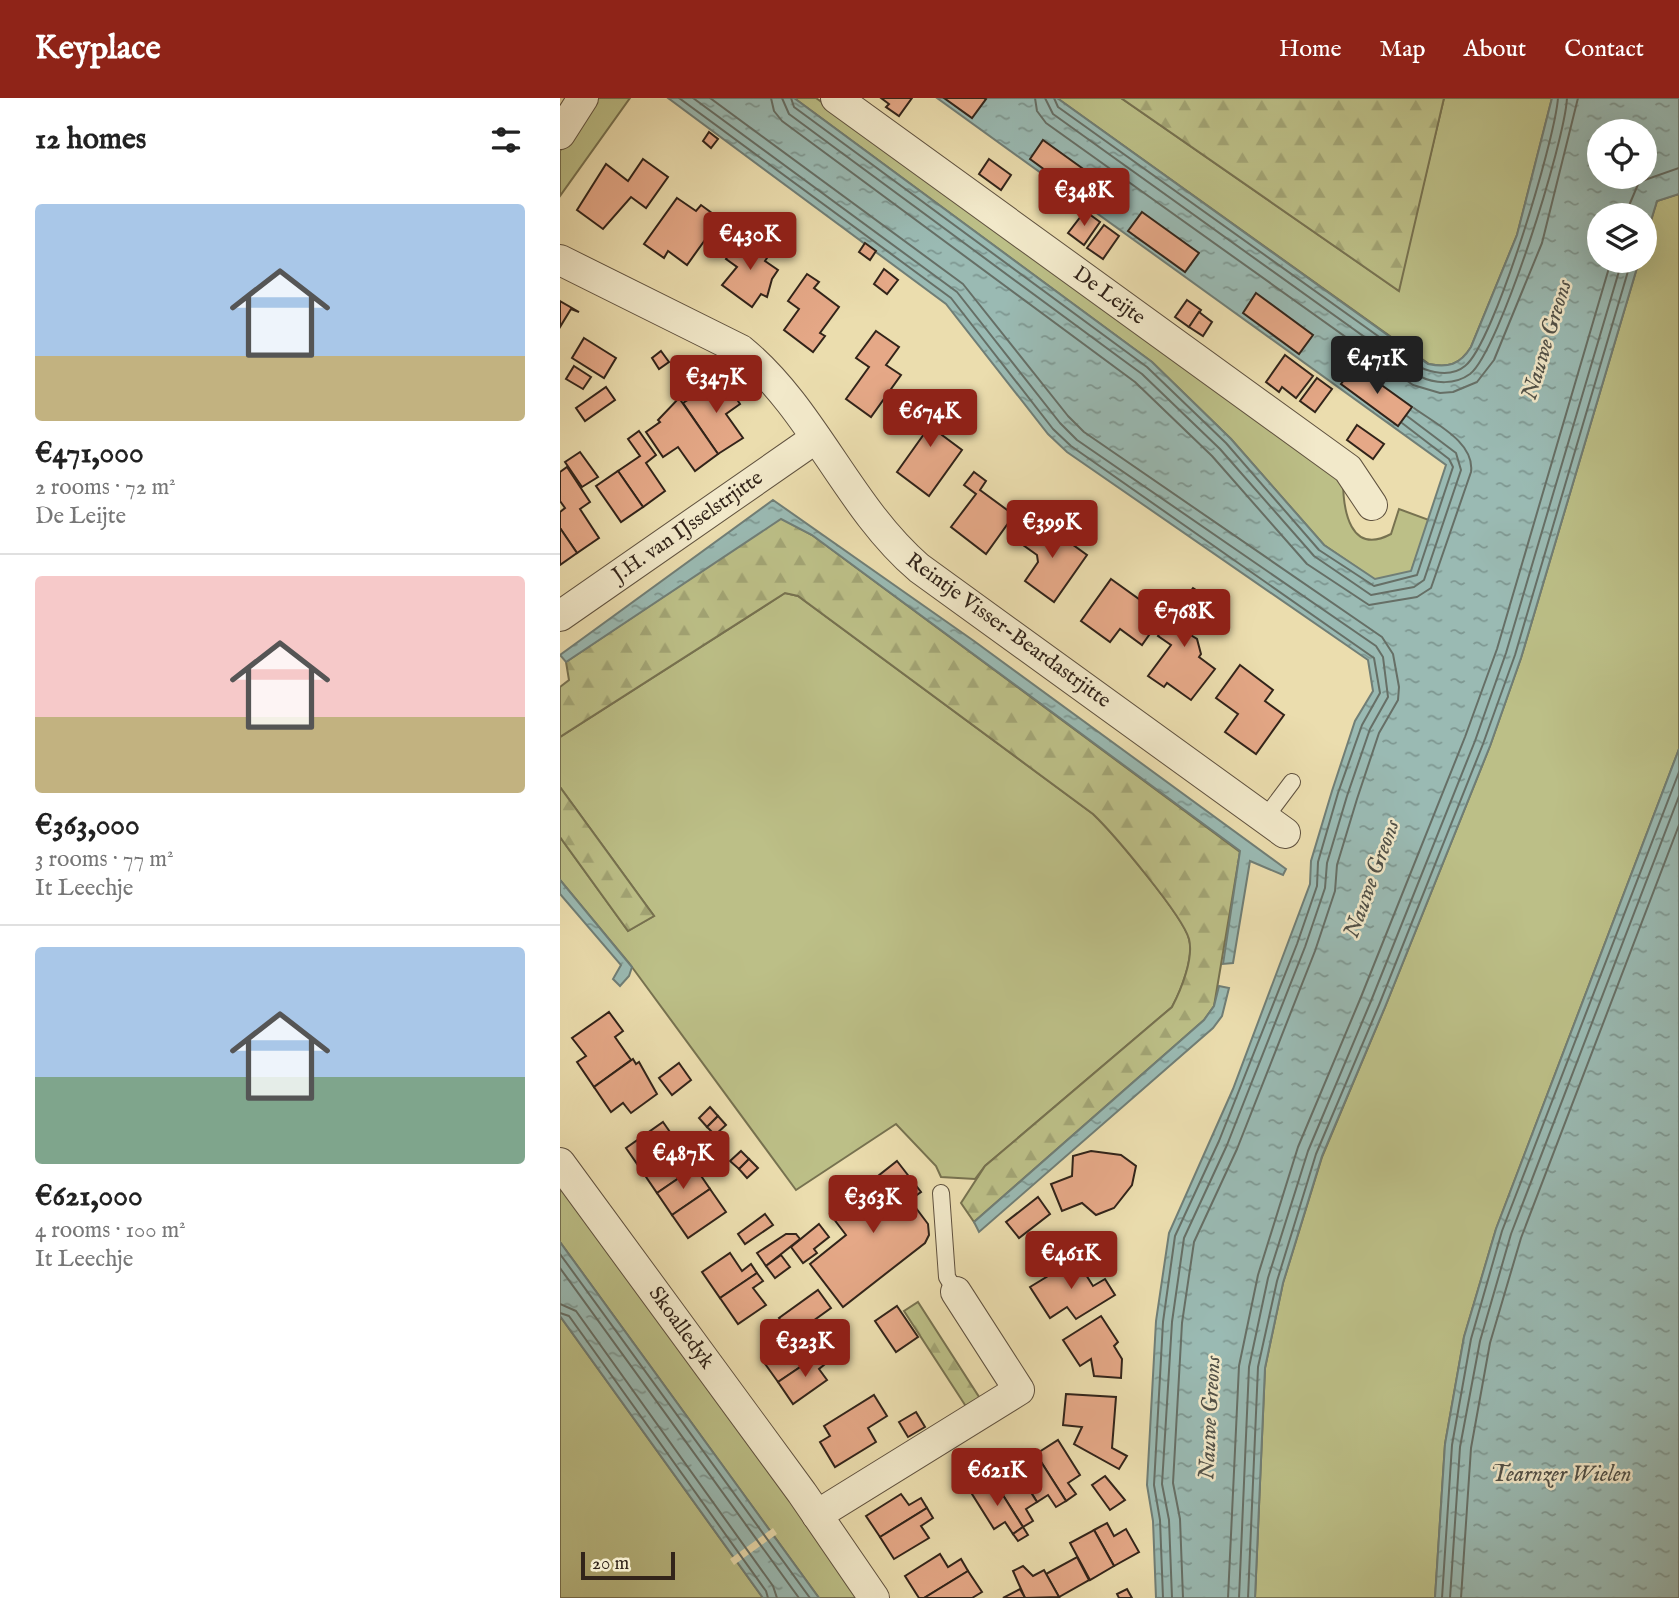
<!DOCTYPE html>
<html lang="en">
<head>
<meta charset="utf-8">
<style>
  :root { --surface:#fff; --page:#f2f2f2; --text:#222; --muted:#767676; --line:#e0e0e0; --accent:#8f2418 }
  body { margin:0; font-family:"IM FELL English",serif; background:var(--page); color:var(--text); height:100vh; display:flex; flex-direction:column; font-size:26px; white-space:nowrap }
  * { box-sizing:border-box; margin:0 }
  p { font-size:23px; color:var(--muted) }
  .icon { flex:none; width:38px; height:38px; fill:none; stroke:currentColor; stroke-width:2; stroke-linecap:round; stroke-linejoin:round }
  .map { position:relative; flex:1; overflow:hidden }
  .details { display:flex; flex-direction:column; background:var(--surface); width:560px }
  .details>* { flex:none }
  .controls { position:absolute; left:1027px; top:21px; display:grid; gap:14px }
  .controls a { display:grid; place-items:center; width:70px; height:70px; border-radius:50%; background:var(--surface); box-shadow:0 7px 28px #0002; font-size:35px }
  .scale { position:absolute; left:21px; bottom:18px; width:94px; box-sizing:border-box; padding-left:7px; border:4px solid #32241a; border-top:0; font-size:19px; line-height:24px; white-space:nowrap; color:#32241a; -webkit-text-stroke:5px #f2e9ca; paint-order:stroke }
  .price { position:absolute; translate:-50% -60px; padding:0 16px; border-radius:7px; background:var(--accent); color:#fff; font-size:23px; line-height:46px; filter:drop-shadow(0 2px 4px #0008) }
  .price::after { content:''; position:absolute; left:50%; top:42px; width:21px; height:16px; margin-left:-10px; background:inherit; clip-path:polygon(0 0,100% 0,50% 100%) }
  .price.selected { background:#222; color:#fff }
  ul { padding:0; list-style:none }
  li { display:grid; align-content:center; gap:14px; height:371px; padding:0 35px }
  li+li { border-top:2px solid var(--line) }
  li span { display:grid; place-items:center; height:217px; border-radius:7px; color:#555 }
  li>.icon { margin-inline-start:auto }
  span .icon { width:126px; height:126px; fill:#fffc; stroke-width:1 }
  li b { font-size:30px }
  h2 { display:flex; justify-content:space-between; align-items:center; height:84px; padding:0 35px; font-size:30px }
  header { display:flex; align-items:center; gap:42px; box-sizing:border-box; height:98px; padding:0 35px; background:var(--accent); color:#fff }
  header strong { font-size:33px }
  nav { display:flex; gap:38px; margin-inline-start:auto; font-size:24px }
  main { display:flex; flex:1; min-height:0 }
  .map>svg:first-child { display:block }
  .grass { fill:#bcbf87; stroke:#777250; stroke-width:2 }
  .forest { fill:url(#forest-firs); stroke:#777250; stroke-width:2 }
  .water { fill:url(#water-ripples); stroke:#707e76; stroke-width:2; fill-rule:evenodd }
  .pier { fill:#ebddae }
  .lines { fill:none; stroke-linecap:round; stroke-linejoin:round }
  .shore { stroke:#666f66; stroke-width:2 }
  .building { fill:#e5a887; stroke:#32241a; stroke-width:2 }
  .service-casing { stroke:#60523f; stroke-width:18 }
  .minor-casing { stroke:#60523f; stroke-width:32 }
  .service { stroke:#f2e9ca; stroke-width:16 }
  .minor { stroke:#f2e9ca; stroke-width:30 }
  .labels { text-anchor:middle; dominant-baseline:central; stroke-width:5; stroke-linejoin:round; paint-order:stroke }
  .street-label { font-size:21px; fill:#32241a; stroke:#f2e9ca }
  .water-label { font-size:23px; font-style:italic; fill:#515148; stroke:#f2e9ca }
</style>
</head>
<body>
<header>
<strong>Keyplace</strong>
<nav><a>Home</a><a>Map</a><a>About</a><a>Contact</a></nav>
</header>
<main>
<section class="details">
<h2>12 homes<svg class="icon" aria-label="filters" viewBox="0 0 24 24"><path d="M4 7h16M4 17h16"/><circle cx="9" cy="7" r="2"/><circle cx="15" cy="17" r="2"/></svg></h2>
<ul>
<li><span style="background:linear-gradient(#a9c7e8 70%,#c2b280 0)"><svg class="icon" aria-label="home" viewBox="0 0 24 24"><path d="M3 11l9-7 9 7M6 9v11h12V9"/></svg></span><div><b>€471,000</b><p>2 rooms · 72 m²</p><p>De Leijte</p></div></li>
<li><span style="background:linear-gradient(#f6c9c9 65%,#c2b280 0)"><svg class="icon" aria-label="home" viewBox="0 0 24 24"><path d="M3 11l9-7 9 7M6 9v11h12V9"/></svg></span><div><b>€363,000</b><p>3 rooms · 77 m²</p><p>It Leechje</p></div></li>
<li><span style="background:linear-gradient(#a9c7e8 60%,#7fa58c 0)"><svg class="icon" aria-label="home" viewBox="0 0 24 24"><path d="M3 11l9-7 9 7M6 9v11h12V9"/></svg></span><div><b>€621,000</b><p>4 rooms · 100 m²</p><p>It Leechje</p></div></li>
</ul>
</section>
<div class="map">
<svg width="1119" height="1500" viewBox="0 0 1119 1500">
  <defs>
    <pattern id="forest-firs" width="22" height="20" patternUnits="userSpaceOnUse" patternTransform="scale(1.75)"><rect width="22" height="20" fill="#bcbf87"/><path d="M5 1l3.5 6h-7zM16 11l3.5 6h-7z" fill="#a2a474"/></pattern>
    <pattern id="water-ripples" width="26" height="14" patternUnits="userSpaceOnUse" patternTransform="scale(1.75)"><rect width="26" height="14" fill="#9abab3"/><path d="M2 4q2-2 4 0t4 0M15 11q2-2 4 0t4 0" fill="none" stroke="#7e9791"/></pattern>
  </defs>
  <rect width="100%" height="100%" fill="#ebddae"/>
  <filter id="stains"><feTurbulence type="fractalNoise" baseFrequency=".00286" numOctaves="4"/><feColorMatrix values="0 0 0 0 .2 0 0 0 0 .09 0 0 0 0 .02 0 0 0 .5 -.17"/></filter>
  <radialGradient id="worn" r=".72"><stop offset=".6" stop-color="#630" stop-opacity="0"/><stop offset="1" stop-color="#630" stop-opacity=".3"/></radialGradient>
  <g class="grass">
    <polygon points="34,0 70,0 0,98 0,53"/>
    <path d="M234 0H256L783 382C783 412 790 458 831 436L839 411 869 422 851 474 815 482 764 447 671 341 592 264Z"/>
    <path d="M497 0H561L838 192 884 0H992L957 137 911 249C900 267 888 270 869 266Z"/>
    <polygon points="1119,96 1119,651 936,1131 904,1239 885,1346 875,1500 695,1500 705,1270 723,1185 762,1059 825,909 930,648 961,560 1079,163 1085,163 1085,142 1097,103"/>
    <path d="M225 495 238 498 533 716C553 735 623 818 629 841 634 860 621 892 612 909L425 1068 415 1081 381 1079 376 1068 336 1026 236 1092 69 865 0 782V739L68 833 94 818 0 689V639Z"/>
    <polygon points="0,1081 302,1500 259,1500 0,1144"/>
    <polygon points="0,1218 203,1500 0,1500"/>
  </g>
  <g class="forest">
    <polygon points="561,0 884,0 839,193"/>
    <path d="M221 420 252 437 680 754 654 908 644 922 414 1124 401 1105 425 1068 612 909C621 892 634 860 629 841 623 818 553 735 533 716L238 498 225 495 0 639V589L9 582 6 564Z"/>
    <polygon points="0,689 94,818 68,833 0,739"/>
    <polygon points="358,1204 421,1302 407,1310 344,1213"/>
  </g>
  <g class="water">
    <path d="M108 0H234L592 264 671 341 764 447 815 481 851 473 886 367 377 0H497L868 266C888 270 900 267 911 249L957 137 992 0H1119V96L1097 103 1085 142V117H1040V163H1079L961 560 930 648 825 909 762 1058 723 1185 705 1270 695 1500H596L593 1423 587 1387 596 1223 609 1135 673 991 750 786 751 763 772 693 795 623 813 593 808 562 507 354 488 336 386 206ZM1040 33H1085V79H1040Z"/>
    <polygon points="213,402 414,543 726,771 723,777 690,763 673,865 663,866 680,753 252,437 221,421 6,564 0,557"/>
    <polygon points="1119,651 1119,1500 875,1500 885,1346 904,1239 936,1131"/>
    <polygon points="0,782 72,869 69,878 60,888 53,881 61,867 0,796"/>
    <polygon points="659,888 669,890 662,918 653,930 419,1134 414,1124 644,922 654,908"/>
    <polygon points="0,1144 259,1500 203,1500 0,1218"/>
  </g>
  <polygon class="pier" points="213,1430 217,1436 174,1467 170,1461"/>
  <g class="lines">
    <g class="shore">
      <polyline points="119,0 391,200 493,331 511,348 814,560 820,595 802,627 778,695 758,764 757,788 737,846 659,1043 615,1138 603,1224 594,1387 600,1422 603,1500"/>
      <polyline points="133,0 397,194 500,325 517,342 816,548 823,559 828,599 810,631 787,698 767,765 765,790 745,849 667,1047 624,1140 612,1224 602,1386 609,1422 612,1500"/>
      <polyline points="150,0 403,186 508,318 524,334 822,539 833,556 839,589 838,602 819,635 797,701 777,767 775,793 755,853 677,1051 634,1144 622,1225 613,1385 620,1421 623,1500"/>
      <path d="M211 0 214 13 222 23 575 284 652 358 747 466 809 507 857 499 871 490 911 374C915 344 874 325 854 310"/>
      <polyline points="222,0 229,16 582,276 660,351 754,458 811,497 854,489 864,482 901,372 896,355 847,318"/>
      <polyline points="231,0 234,9 587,269 666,345 759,452 814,488 857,477 893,369 889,361 842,325"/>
      <polyline points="475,0 477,13 486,25 853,287 880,295 893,294 917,284 934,262 982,145 1018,0"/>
      <path d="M485 0 493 16 859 278C875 286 895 287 910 276 940 252 1005 43 1007 0"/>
      <path d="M494 0 498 9 864 271C878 276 893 278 905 268 934 246 995 42 998 0"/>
      <polyline points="1065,117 1079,84 1119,70"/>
      <polyline points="0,1156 250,1500"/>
      <polyline points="0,1170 239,1500"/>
      <polyline points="0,1206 16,1213 213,1488 217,1500"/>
      <polyline points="0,1215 9,1218 206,1493 208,1500"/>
      <polyline points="668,1500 679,1268 698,1177 738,1049 801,899 905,639 937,551 1051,163"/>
      <polyline points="679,1500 689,1269 708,1180 748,1053 811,903 915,643 946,555 1062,163"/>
      <polyline points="688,1500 698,1269 717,1183 756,1056 819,907 923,646 955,557 1071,163"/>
      <polyline points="882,1500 892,1347 911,1241 942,1133 1119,674"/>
      <polyline points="890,1500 900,1349 920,1243 951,1136 1119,698"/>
      <polyline points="901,1500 911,1350 930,1245 961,1140 1119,727"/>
    </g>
  </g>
  <g class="building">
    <polygon points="321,0 352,0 339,18 326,9 329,6"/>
    <polygon points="384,0 424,0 426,1 412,20"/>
    <polygon points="149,34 158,41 151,50 143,43"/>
    <polygon points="483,42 540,83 526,102 470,61"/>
    <polygon points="83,61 108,79 86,110 71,99 43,131 17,112 46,66 68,83"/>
    <polygon points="429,61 451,77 441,92 419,76"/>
    <polygon points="117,100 136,113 141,107 160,121 127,167 108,153 104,160 84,146"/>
    <polygon points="525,113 540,124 524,147 508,135"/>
    <polygon points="582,114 639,155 625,174 568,133"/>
    <polygon points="544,127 559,138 543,161 527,150"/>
    <polygon points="184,136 209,157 205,163 218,172 212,181 207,199 201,196 192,209 162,187 177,169 166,161"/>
    <polygon points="305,145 316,153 310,162 299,154"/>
    <polygon points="324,171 338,182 327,196 314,186"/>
    <polygon points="247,176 259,184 254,190 279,209 260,235 265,238 253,254 224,232 239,211 228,203"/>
    <polygon points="696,195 753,237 739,256 683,215"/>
    <polygon points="627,202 641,212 629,229 615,219"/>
    <polygon points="0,203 19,214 11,211 0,229"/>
    <polygon points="639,214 652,224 643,238 629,229"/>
    <polygon points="316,233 339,249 326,267 341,277 311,319 286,301 309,269 296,260"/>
    <polygon points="24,240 56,260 44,280 12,260"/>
    <polygon points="101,253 109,264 99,271 92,260"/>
    <polygon points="725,257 753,278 736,300 722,289 719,294 706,284"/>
    <polygon points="14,268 31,279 23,291 6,281"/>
    <polygon points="795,268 852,309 838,328 781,286"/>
    <polygon points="163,280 180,306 166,316 183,340 158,356 123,305"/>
    <polygon points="757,280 772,291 755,314 740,303"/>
    <polygon points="46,289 55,302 25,323 16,310"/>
    <polygon points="371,297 385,308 378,318 389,326 382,337 402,352 369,398 337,374 364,336 350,325"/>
    <polygon points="119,300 158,356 135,373 118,349 103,359 86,334 100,324 98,322"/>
    <polygon points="797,327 824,346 813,361 787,342"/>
    <polygon points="79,333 96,357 86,365 105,393 83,409 58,373 80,358 68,341"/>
    <polygon points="20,354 38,379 22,389 5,364"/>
    <polygon points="7,369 30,404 20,411 39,440 17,455 0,430 0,414 5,410 0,403 0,374"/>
    <polygon points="58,373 83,409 61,424 36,388"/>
    <polygon points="414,374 426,383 420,392 454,417 426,456 391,429 416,396 404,387"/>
    <polygon points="467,413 476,419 466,434 457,428"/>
    <polygon points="483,420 501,432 498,436 527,457 494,504 465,483 478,464 477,457 463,447"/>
    <polygon points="0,430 17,455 0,467"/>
    <polygon points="551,481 579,501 585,493 608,510 582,547 560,531 550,544 521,523"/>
    <polygon points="633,490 653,503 629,536 637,541 641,556 639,559 655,571 631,602 607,585 604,589 588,578 611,547 598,538"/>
    <polygon points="680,567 713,592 705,603 724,617 696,656 665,634 678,616 656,600"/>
    <polygon points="49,914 63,933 55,939 71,962 34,989 17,964 26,958 12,940"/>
    <polygon points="73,961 76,966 79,964 97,996 71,1015 63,1005 51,1014 34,989"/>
    <polygon points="119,965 131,982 112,997 99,980"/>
    <polygon points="150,1009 158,1018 147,1029 139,1020"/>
    <polygon points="158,1018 166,1027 155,1037 147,1029"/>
    <polygon points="103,1024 119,1047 82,1073 66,1050"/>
    <polygon points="119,1047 135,1069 97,1095 82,1073"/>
    <polygon points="181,1053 189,1061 179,1071 170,1063"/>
    <polygon points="531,1053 561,1057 576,1068 572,1087 554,1110 536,1117 522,1105 502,1113 491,1086 512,1078 513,1058"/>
    <polygon points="189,1061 198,1070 187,1080 179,1071"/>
    <polygon points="337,1063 361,1094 350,1102 368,1126 369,1137 365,1145 283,1209 250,1166 286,1137 270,1116"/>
    <polygon points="135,1069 150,1091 112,1117 97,1095"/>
    <polygon points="150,1091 166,1114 128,1140 112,1117"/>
    <polygon points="478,1099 490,1116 459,1140 446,1124"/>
    <polygon points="205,1116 213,1127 185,1146 178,1136"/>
    <polygon points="259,1126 269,1139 254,1151 257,1155 243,1165 231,1149"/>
    <polygon points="226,1136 236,1136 240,1141 206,1168 197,1155"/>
    <polygon points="170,1155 182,1173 191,1166 197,1175 160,1200 142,1174"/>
    <polygon points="221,1157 230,1169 215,1180 206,1168"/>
    <polygon points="516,1161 533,1188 545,1181 555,1197 516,1221 507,1209 490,1220 470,1189"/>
    <polygon points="197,1175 203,1183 193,1190 206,1207 178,1226 160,1200"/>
    <polygon points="258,1192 271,1210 232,1238 219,1220"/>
    <polygon points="337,1208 358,1239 336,1254 315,1223"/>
    <polygon points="541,1218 558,1244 554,1248 562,1261 561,1280 534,1278 531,1261 520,1268 503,1242"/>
    <polygon points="252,1229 262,1243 258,1245 264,1253 218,1284 203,1263"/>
    <polygon points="264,1253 270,1262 259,1271 267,1282 233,1306 218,1284"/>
    <polygon points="506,1296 556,1299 552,1350 567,1358 559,1371 514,1346 522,1329 503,1327"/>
    <polygon points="314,1297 327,1318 308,1330 316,1344 275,1369 260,1344 270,1338 264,1328"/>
    <polygon points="356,1314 365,1329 348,1339 339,1324"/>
    <polygon points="498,1342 520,1377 508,1385 516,1396 506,1403 476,1356"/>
    <polygon points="476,1356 506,1403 496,1409 488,1397 477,1404 455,1369"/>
    <polygon points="455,1369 477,1404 466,1411 473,1423 463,1429 434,1383"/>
    <polygon points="545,1378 565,1402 550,1412 532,1387"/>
    <polygon points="434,1383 463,1429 453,1436 445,1424 434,1431 412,1396"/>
    <polygon points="341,1396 349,1407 361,1400 367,1410 320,1439 306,1418"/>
    <polygon points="367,1410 373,1420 361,1428 369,1440 334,1461 320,1439"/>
    <polygon points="547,1425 554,1438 566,1431 579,1454 554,1468 534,1432"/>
    <polygon points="463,1429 468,1437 458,1443 453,1436"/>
    <polygon points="534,1432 554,1468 530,1482 510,1445"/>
    <polygon points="380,1456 388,1469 401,1461 408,1473 364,1500 359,1500 345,1478"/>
    <polygon points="517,1459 529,1482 499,1499 486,1476"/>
    <polygon points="463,1468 473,1478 484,1472 499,1499 465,1500 453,1473"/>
    <polygon points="408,1473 422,1494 412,1500 364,1500"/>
    <polygon points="460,1491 465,1500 443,1500"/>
    <polygon points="567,1491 572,1500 559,1500 557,1496"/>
  </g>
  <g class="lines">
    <defs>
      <g id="service">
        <polyline points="705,720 732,684"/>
        <polyline points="381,1095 387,1179 396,1194"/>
      </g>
      <g id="minor">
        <polyline points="276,0 788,371 812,407"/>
        <polyline points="0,36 23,0"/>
        <path d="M0 162 181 252C254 312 287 408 359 470L725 735"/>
        <polyline points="0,518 256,340"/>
        <polyline points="0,1065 242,1395 314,1500"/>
        <polyline points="257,1417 459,1292 396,1194"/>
      </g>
    </defs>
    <use href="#service" class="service-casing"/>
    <use href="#minor" class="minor-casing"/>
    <use href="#service" class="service"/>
    <use href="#minor" class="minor"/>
  </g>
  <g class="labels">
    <g class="street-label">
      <text transform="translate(549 198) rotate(36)">De Leijte</text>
      <text transform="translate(128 429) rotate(-35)">J.H. van IJsselstrjitte</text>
      <text transform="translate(448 533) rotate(36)">Reintje Visser-Beardastrjitte</text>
      <text transform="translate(121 1230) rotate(54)">Skoalledyk</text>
    </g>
    <g class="water-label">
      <text transform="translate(987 242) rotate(-73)">Nauwe Greons</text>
      <text transform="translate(812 781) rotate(-70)">Nauwe Greons</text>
      <text transform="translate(650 1320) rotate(-87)">Nauwe Greons</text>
      <text x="1001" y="1376">Tearnzer Wielen</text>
    </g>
  </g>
  <rect width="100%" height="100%" filter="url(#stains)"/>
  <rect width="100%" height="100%" fill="url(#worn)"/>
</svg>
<div class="controls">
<a><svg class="icon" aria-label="locate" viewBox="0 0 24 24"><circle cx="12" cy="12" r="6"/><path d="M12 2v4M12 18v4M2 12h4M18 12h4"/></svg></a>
<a><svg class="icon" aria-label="layers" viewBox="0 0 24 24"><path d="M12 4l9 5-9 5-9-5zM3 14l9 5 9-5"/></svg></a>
</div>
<div class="scale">20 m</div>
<b class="price" style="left:524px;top:130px">€348K</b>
<b class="price" style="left:190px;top:174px">€430K</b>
<b class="price selected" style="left:817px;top:298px">€471K</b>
<b class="price" style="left:156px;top:317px">€347K</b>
<b class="price" style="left:370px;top:351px">€674K</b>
<b class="price" style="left:492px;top:462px">€399K</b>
<b class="price" style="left:624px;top:551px">€768K</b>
<b class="price" style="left:123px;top:1093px">€487K</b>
<b class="price" style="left:313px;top:1137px">€363K</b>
<b class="price" style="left:511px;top:1193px">€461K</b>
<b class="price" style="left:245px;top:1281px">€323K</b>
<b class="price" style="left:437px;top:1410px">€621K</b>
</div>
</main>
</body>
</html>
